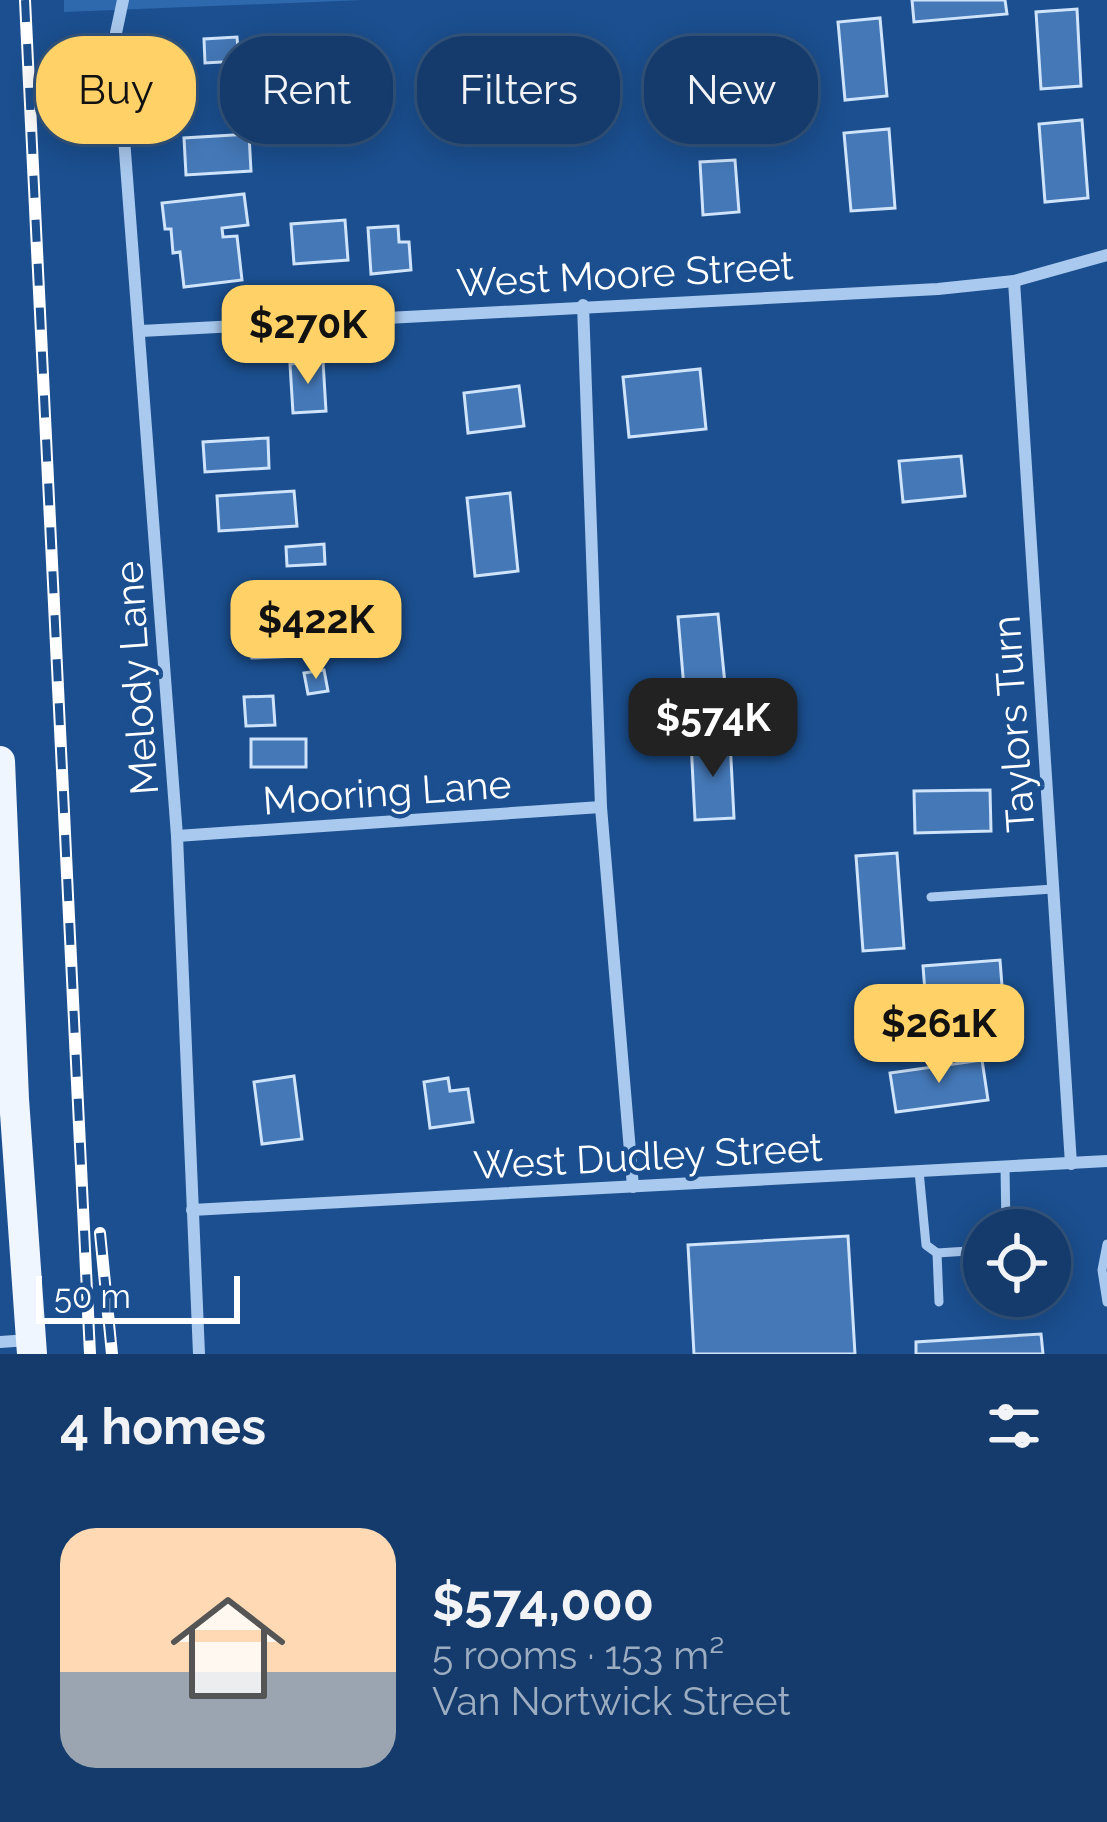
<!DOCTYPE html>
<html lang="en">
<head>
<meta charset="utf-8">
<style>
  :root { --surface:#143b6b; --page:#214673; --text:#f1f3f6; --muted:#9dadc1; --line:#33557e; --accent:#ffd166 }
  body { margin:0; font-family:Raleway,sans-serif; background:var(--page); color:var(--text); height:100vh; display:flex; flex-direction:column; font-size:45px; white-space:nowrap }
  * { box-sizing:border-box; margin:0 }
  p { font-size:39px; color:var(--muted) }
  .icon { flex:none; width:66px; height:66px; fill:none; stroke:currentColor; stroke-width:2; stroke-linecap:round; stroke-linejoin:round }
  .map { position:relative; height:1354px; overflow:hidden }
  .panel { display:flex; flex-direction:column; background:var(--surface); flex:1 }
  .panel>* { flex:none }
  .guide { position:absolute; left:36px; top:36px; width:1035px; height:108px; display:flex; gap:24px }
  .buttons { position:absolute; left:963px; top:1209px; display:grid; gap:24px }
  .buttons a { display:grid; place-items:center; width:108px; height:108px; border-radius:50%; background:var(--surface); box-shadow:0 6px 30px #0003,0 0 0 3px var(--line); font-size:60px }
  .scale { position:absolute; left:36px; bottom:30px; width:204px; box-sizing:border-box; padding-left:12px; border:6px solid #fff; border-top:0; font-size:33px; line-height:42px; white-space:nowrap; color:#fff; -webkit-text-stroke:9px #1b4f8f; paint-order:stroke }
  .price { position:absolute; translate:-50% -102px; padding:0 27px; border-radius:24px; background:var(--accent); color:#111; font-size:39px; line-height:78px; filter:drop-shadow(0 3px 6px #0008) }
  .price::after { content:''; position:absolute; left:50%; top:72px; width:36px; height:27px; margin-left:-18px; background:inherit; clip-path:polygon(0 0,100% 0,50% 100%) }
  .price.active { background:#222; color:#fff }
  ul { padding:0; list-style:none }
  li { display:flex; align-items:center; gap:36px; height:300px; padding:0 60px }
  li+li { border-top:3px solid var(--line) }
  li span { display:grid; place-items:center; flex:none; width:336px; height:240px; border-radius:36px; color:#555 }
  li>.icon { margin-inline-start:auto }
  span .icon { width:144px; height:144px; fill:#fffc; stroke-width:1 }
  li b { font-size:51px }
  h2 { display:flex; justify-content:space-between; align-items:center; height:144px; padding:0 60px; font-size:51px }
  .pill { padding:0 42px; border-radius:48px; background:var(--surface); box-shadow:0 6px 30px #0003,0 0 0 3px var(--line); font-size:42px; line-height:108px }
  .pill.active { background:var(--accent); color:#111 }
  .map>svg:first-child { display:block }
  .green { fill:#2e69ad }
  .building { fill:#4478b7; stroke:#cfe3fa; stroke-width:3 }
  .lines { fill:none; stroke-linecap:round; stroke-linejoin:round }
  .lane { stroke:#a9c9ee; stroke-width:9 }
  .street { stroke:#a9c9ee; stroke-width:12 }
  .primary { stroke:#f0f6ff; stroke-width:30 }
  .rail-casing { stroke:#fff; stroke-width:12 }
  .rail { stroke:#1b4f8f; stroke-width:8; stroke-dasharray:22; stroke-linecap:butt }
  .labels { text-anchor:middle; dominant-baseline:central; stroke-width:9; stroke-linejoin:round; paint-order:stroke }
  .street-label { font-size:39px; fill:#fff; stroke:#1b4f8f }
</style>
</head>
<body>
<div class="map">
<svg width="1107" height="1354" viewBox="0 0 1107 1354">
  <rect width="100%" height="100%" fill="#1b4f8f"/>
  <polygon class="green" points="64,0 364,0 64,12"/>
  <g class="building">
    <polygon points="912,0 1005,0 1007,14 914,22"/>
    <polygon points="1077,9 1081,86 1041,89 1036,12"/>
    <polygon points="880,18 887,96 845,100 838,22"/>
    <polygon points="237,37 239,61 205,63 204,39"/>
    <polygon points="226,96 263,96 263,118 227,119"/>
    <polygon points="1082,120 1088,198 1045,202 1039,124"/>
    <polygon points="889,129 895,208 851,211 844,133"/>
    <polygon points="249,134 251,171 186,175 184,138"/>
    <polygon points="735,160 739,212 703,215 700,162"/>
    <polygon points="244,194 248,225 222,228 223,237 237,236 242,280 184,287 180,252 173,253 171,229 165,229 162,203"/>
    <polygon points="345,220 348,260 294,264 291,224"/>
    <polygon points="398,226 399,242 409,242 411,270 371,274 368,228"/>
    <polygon points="323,361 326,411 293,413 290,364"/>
    <polygon points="700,369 706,429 629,437 623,377"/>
    <polygon points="519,386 524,426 468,433 464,393"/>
    <polygon points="268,438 269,468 205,472 203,442"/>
    <polygon points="961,456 965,496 903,502 899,461"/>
    <polygon points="294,491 297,526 219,531 217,496"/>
    <polygon points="510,493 518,571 475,576 467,498"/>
    <polygon points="324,544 325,564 287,566 286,547"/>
    <polygon points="718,614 725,684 684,688 678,617"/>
    <polygon points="320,629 321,655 252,658 251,632"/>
    <polygon points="324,670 328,691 308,694 304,673"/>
    <polygon points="273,696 275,725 246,726 244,697"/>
    <rect x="251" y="739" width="55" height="28"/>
    <polygon points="730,740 734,818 695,820 691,742"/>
    <polygon points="990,790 991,831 915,833 914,791"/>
    <polygon points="897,853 904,948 863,951 856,856"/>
    <polygon points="1000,960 1003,999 926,1005 923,966"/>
    <polygon points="982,1060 988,1100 896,1112 890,1073"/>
    <polygon points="294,1076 302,1139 262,1144 254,1082"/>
    <polygon points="448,1078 450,1091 468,1089 473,1122 430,1128 424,1082"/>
    <polygon points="848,1236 855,1354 694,1354 688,1245"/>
    <polygon points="1041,1334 1043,1354 916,1354 916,1342"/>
  </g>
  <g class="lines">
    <g class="lane">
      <polyline points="931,897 1053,889"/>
      <polyline points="1005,1166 1006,1230"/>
      <polyline points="919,1171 926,1245 937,1253"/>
      <polyline points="1107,1244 1102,1270 1107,1302"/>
      <polyline points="939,1302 937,1253 984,1250"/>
    </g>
    <g class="street">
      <polyline points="123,0 116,33 177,836 199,1354"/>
      <polyline points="1014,281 1071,1164"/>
      <polyline points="583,305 601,807 633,1187"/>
      <polyline points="141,331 938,289 1014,281 1107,255"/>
      <polyline points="177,836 601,807"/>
      <polyline points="192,1210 1107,1161"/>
      <polyline points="0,1342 29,1340"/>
    </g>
    <polyline class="primary" points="0,761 14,1099 32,1354"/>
    <defs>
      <g id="rail">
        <polyline points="25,0 90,1354"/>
        <polyline points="100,1233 112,1354"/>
      </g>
    </defs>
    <use href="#rail" class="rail-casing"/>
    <use href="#rail" class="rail"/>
  </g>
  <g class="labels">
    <g class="street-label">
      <text transform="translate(625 274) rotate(-3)">West Moore Street</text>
      <text transform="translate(136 678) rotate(-94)">Melody Lane</text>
      <text transform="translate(1013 724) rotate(-94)">Taylors Turn</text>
      <text transform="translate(387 792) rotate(-4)">Mooring Lane</text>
      <text transform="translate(648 1156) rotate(-3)">West Dudley Street</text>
    </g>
  </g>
</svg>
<div class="buttons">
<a><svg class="icon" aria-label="locate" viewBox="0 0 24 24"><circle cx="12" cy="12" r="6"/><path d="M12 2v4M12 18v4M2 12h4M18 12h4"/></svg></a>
</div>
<div class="scale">50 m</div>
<b class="price" style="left:308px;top:387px">$270K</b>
<b class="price" style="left:316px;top:682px">$422K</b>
<b class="price active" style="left:713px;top:780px">$574K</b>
<b class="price" style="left:939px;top:1086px">$261K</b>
<div class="guide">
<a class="pill active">Buy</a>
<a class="pill">Rent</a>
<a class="pill">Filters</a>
<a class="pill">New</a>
</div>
</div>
<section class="panel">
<h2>4 homes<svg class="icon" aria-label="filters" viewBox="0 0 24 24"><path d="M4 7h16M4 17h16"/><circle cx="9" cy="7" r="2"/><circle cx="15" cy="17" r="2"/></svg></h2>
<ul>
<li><span style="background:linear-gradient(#ffd9b3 60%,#9aa5b1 0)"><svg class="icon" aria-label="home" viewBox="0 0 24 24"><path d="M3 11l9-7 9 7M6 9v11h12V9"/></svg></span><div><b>$574,000</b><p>5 rooms · 153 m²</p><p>Van Nortwick Street</p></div></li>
</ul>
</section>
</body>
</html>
